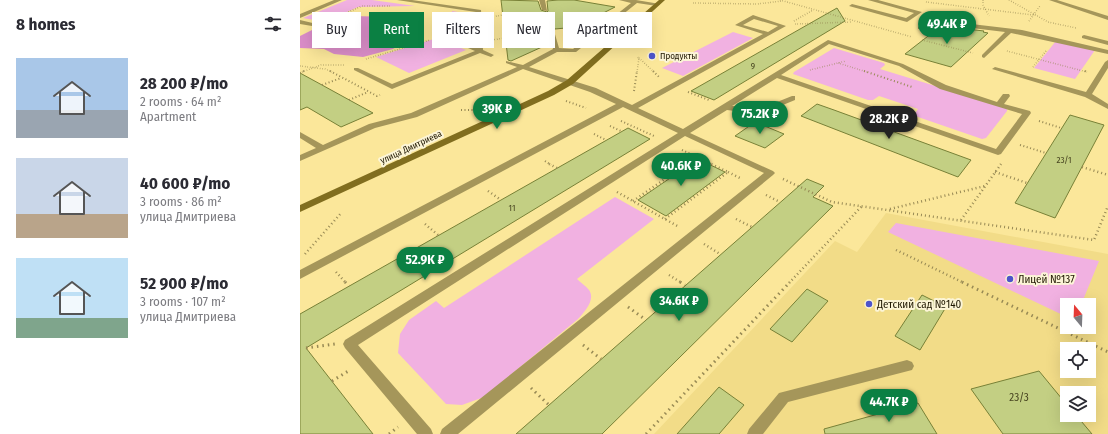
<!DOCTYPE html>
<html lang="en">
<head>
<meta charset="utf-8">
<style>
  :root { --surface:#fff; --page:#f7f7f7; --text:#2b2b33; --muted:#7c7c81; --accent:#0b8043 }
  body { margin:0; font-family:"Fira Sans Condensed",sans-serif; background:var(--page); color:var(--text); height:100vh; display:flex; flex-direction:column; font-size:15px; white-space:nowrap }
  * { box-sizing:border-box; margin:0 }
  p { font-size:13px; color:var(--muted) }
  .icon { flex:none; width:22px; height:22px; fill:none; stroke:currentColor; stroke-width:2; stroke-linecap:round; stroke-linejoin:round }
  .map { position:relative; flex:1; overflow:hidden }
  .details { display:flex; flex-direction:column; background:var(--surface); width:300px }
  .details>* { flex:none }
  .hud { position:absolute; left:12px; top:12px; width:380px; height:36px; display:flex; gap:8px }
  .needle { width:26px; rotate:341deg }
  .tools { position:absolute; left:760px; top:298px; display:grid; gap:8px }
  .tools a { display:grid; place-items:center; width:36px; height:36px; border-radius:0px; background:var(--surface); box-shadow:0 4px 16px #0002; font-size:20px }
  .price { position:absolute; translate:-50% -34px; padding:0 9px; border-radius:14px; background:var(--accent); color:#fff; font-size:13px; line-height:26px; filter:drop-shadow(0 1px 2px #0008) }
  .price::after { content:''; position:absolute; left:50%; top:24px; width:12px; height:9px; margin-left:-6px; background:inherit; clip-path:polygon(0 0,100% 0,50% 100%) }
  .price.on { background:#222; color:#fff }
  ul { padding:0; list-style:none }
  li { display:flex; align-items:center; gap:12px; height:100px; padding:0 16px }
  li span { display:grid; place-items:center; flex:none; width:112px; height:80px; border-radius:0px; color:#555 }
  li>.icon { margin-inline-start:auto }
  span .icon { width:48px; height:48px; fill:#fffc; stroke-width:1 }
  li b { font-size:17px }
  h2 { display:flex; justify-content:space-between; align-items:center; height:48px; padding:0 16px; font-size:17px }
  .chip { padding:0 14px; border-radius:0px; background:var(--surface); box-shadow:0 4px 16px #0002; font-size:14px; line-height:36px }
  .chip.on { background:var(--accent); color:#fff }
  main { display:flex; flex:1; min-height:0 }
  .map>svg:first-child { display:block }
  .built { fill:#f2dc88; fill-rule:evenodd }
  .green { fill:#f1b1e1 }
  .forest { fill:#da8dc8 }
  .building { fill:#c3cf83; stroke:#788137 }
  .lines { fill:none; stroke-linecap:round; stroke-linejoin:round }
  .path-far3 { stroke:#978954; stroke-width:1.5; stroke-dasharray:0.5 2; stroke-linecap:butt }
  .path-far2 { stroke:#978954; stroke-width:2; stroke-dasharray:1 2.5; stroke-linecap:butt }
  .path-far1 { stroke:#978954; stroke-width:2.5; stroke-dasharray:1 3; stroke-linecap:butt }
  .path { stroke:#978954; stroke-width:3; stroke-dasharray:1.5 4; stroke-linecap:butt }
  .lane { fill:#a5965a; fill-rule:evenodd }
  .street { fill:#a5965a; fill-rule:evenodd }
  .secondary { fill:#816e1f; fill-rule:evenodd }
  .poi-dot { fill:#4d54ca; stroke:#fcf5d7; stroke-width:1.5 }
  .labels { text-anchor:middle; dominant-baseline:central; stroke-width:4; stroke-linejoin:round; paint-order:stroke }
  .far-poi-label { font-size:9px; fill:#1f1700; stroke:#fcf5d7; text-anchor:start }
  .number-label { font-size:9px; fill:#484521 }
  .far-street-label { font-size:9px; fill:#1f1700; stroke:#fcf5d7 }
  .poi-label { font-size:11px; fill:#1f1700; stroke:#fcf5d7; text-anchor:start }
  .near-number-label { font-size:11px; fill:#484521 }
</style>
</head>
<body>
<main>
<section class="details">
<h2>8 homes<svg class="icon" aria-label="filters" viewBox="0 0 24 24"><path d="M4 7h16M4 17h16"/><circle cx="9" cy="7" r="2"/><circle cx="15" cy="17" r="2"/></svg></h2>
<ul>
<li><span style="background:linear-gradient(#a9c7e8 65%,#9aa5b1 0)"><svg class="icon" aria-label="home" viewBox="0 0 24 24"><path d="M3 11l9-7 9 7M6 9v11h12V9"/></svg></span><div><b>28 200 ₽/mo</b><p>2 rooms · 64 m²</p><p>Apartment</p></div></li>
<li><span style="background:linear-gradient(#c9d6e8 70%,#b9a48a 0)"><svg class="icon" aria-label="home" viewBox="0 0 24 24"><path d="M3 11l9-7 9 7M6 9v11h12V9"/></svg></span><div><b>40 600 ₽/mo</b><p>3 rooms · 86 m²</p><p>улица Дмитриева</p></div></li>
<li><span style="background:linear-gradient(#bfe0f5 75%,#7fa58c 0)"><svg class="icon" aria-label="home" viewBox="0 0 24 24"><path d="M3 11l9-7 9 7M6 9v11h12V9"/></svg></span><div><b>52 900 ₽/mo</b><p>3 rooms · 107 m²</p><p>улица Дмитриева</p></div></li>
</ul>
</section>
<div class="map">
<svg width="808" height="434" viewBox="0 0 808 434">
  <rect width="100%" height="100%" fill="#fbe79a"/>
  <path class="built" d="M586 213 808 254V434H354L535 241 557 252ZM767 305H789V327H767ZM767 349H789V371H767ZM767 393H789V415H767Z"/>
  <g class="green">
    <polygon points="47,0 72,0 115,6 58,7 25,22 3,18"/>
    <polygon points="152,11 170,14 170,34 160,38 150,34"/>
    <polygon points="433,32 453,38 383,76 362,68"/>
    <polygon points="137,38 166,50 109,73 76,57"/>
    <polygon points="756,41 795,50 775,79 734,68"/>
    <polygon points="534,48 584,63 585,65 580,69 704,107 707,109 707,111 686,138 682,139 618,117 614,115 618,109 579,96 573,100 568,100 493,74 494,72"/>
    <path d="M315 197 354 219 277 279C280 282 286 286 289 290 296 300 284 312 278 319L184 397 162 405 146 404 98 353 100 334 109 320 136 301 144 308Z"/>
    <polygon points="596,223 799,261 781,305 767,305 767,317 588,232"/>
  </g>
  <path class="forest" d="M52 16 94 17 99 20 85 28C94 30 100 25 109 28L102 43 93 49 63 57 34 54 24 49 0 48V36L28 22 41 17Z"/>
  <g class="building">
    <polygon points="201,0 238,1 241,10 247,12 248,11 247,1 258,0 274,0 315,7 276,27 255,29 253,24 247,22 246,23 247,30 212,35 242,47 211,61 208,60"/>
    <polygon points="537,8 545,21 414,100 391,91"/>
    <polygon points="641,26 684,31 683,32 688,33 651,67 605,54"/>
    <polygon points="0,73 22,85 73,113 41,127 7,107 0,110"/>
    <polygon points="517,104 534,110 671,160 658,177 501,116"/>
    <polygon points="770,115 804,125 755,218 715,203"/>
    <polygon points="455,122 484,134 465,148 435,136"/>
    <polygon points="328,128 350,139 6,348 73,434 0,434 0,314"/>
    <polygon points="398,159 425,172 366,216 338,200"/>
    <polygon points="507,179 524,186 513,197 533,206 302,434 216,434"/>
    <polygon points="507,289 528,301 492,342 470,329"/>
    <polygon points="622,295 646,307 620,350 595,336"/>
    <polygon points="739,371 767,405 767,415 776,415 792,434 703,434 671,389"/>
    <polygon points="419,387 444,405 419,434 377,434"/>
    <polygon points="618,403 637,434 525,434 524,429"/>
  </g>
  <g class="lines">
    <g class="path-far3">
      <polyline points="480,0 612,37"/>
      <polyline points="683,0 683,5 689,16"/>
      <polyline points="709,0 748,22 776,28"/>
      <polyline points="626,2 733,15"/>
      <polyline points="393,3 457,4 482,1"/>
      <polyline points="191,17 203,15"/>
      <polyline points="30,20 62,6 90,6"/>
      <polyline points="494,21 513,10"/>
      <polyline points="729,21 740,6"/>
      <polyline points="495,24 552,22"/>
      <polyline points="265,31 278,30"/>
      <polyline points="192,40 205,38"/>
      <polyline points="622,40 673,53"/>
      <polyline points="707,51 787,72"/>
      <polyline points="339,58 354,72"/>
      <polyline points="66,59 130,40"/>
      <polyline points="538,63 567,72"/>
      <polyline points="0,66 25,69 32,72"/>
      <polyline points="733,67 746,51"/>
      <polyline points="510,70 546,61"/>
      <polyline points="2,72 21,65 44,65"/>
      <polyline points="337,72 339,58 337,57"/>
    </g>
    <g class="path-far2">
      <polyline points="30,71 77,96 80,95"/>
      <polyline points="353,71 360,78"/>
      <polyline points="564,71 612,87"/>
      <polyline points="785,71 787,72"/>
      <polyline points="0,73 4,71"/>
      <polyline points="22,85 41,78"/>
      <polyline points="334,91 337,71"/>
      <polyline points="388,92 409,100"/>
      <polyline points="49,100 68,92"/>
      <polyline points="266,101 286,108"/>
      <polyline points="161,110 176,110"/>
      <polyline points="321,121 354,136"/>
      <polyline points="739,121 761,128"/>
      <polyline points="310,126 321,131"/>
      <polyline points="294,134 306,140"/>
      <polyline points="720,145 746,153"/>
      <polyline points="382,150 397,157"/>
      <polyline points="245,161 251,165"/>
      <polyline points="386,165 397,157 413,165"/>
    </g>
    <g class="path-far1">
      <polyline points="249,164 257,168"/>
      <polyline points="782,167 808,175"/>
      <polyline points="428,172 440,178"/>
      <polyline points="695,172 727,183"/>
      <polyline points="483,179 532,202 794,240 808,206"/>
      <polyline points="188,191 201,200"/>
      <polyline points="317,192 379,227"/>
      <polyline points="466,195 480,202"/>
      <polyline points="333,201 387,164"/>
      <polyline points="590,209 685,186"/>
      <polyline points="365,219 428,172 411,164"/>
      <polyline points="436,219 452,227"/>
      <polyline points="661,220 701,164"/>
      <polyline points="125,224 138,235"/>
      <polyline points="404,244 420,254"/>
      <polyline points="596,250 664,283"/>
      <polyline points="5,254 42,212"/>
      <polyline points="36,272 46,283"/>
      <polyline points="369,275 382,283"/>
      <polyline points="489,283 562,206"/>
    </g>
    <g class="path">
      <polyline points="45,282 49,286"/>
      <polyline points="380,282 385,285"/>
      <polyline points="662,282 808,352"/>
      <polyline points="328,307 346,320"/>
      <polyline points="283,345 301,359"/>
      <polyline points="6,348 35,344"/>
      <polyline points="32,381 50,370"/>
      <polyline points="231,388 249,405"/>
      <polyline points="89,434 98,427"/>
      <polyline points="346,434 490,282"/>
    </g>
    <g class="lane">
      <polygon points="34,0 42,0 0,18 0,14"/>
      <polygon points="97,0 112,0 181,10 183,50 194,55 191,57 180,53 92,89 54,70 54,68 58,68 92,84 175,51 140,36 145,35 177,47 176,12"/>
      <polygon points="239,0 245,0 247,11 242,10"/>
      <path d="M319 0H336L360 4 357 6 337 3 276 52H257L229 67 296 88 332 105 463 34 435 25 453 15 486 26 338 108 383 129 528 40 603 64 646 85 697 102 703 94H709L710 96 704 104 730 111 731 113 701 154 698 155 477 78 432 106 459 107 472 104 492 96H495V100L478 107 459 111 443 112 427 110 390 133 473 171 475 173 473 175 158 434H140L142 429 464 173 385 136 58 345 131 429 133 434H117L45 348 43 344 45 340 378 133 323 107 0 279V270L316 104 290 92 223 69 117 117 75 128 0 161V155L16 148 0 138V132L23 145 69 124 111 113 217 67 206 63V61L223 65 253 49 247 23 252 24 259 48 273 49 331 3ZM454 19 478 26 468 32 443 25ZM529 44 599 66 640 89 722 114 696 149 481 75Z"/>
      <polygon points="568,0 578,0 622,12 607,22 549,6 552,4 606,18 614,13"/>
      <polygon points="629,19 722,30 808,50 808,54 711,33 684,58 682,57 682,55 705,32 630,23 622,29 618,29 618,27"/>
      <polygon points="0,20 21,25 18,27 0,24"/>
      <polygon points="784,35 808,41 808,45 782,38 782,36"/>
      <polygon points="808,60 808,68 792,94 808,104 808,109 785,97 692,69 695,67 786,92 805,62"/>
      <polygon points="607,360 612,362 614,366 612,370 488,402 463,434 447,434 449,429 479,393"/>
    </g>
    <polygon class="street" points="749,0 757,0 808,16 808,20"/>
    <polygon class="secondary" points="359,0 365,0 273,84 254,95 0,212 0,205 248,91 267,80"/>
  </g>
  <g class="poi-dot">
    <circle cx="352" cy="56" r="4"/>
    <circle cx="710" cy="279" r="4"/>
    <circle cx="569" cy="304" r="4"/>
  </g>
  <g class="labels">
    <g class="far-poi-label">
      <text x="360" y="56">Продукты</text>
    </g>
    <g class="number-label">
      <text x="453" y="66">9</text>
      <text x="764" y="160">23/1</text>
      <text x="212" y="208">11</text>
    </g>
    <g class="far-street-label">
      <text transform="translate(111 147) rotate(-25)">улица Дмитриева</text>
    </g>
    <g class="poi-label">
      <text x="718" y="279">Лицей №137</text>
      <text x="577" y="304">Детский сад №140</text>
    </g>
    <g class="near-number-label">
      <text x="719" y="397">23/3</text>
    </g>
  </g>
</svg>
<div class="tools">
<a><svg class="needle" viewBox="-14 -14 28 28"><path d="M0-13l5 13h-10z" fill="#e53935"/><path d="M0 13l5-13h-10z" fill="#7c7c81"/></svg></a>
<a><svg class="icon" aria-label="locate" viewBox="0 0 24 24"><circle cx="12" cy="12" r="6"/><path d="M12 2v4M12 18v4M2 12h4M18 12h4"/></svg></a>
<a><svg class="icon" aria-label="layers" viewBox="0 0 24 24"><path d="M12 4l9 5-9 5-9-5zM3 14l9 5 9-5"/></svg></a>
</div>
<b class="price" style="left:647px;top:45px">49.4K ₽</b>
<b class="price" style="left:197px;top:130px">39K ₽</b>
<b class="price" style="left:460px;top:135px">75.2K ₽</b>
<b class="price on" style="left:589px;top:140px">28.2K ₽</b>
<b class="price" style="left:381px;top:187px">40.6K ₽</b>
<b class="price" style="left:125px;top:281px">52.9K ₽</b>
<b class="price" style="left:379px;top:322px">34.6K ₽</b>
<b class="price" style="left:589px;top:423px">44.7K ₽</b>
<div class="hud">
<a class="chip">Buy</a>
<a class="chip on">Rent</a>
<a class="chip">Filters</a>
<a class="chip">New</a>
<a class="chip">Apartment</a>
</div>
</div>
</main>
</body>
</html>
